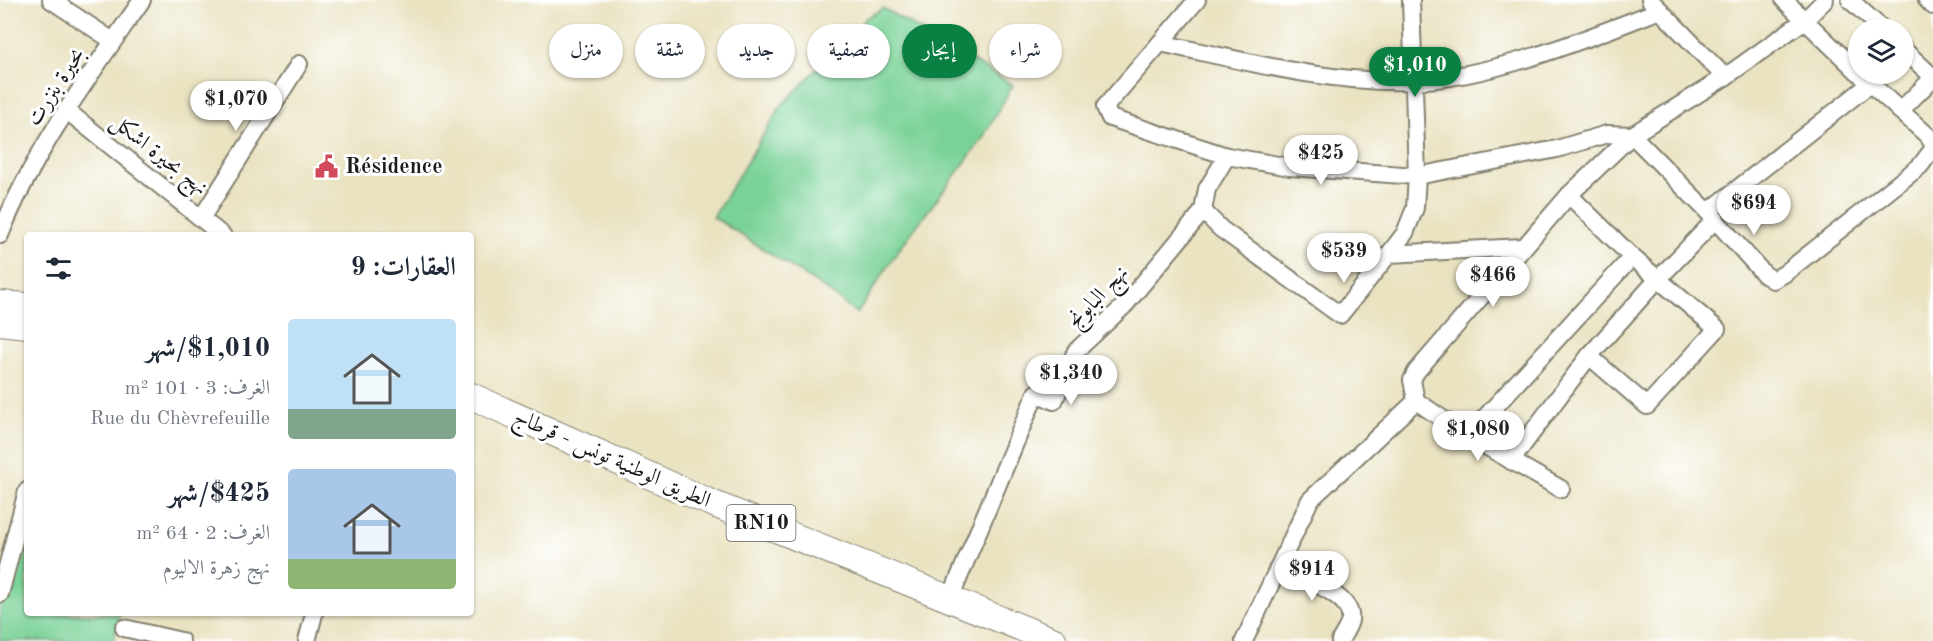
<!DOCTYPE html>
<html lang="ar">
<head>
<meta charset="utf-8">
<style>
  :root { --surface:#fff; --page:#f6f6f7; --text:#1f2937; --muted:#747a83; --accent:#0b8043 }
  body { margin:0; font-family:"Old Standard TT",Amiri,serif; background:var(--page); color:var(--text); direction:rtl; height:100vh; display:flex; flex-direction:column; font-size:22px; white-space:nowrap }
  * { box-sizing:border-box; margin:0 }
  p { font-size:20px; color:var(--muted) }
  .icon { flex:none; width:33px; height:33px; fill:none; stroke:currentColor; stroke-width:2; stroke-linecap:round; stroke-linejoin:round }
  .map { position:relative; flex:1; overflow:hidden; direction:ltr }
  .sheet { position:absolute; left:24px; top:232px; width:450px; height:384px; display:flex; flex-direction:column; background:var(--surface); border-radius:6px; box-shadow:0 2px 4px #0004; direction:rtl }
  .sheet>* { flex:none }
  .guide { position:absolute; left:492px; top:24px; width:570px; height:54px; direction:rtl; display:flex; gap:12px }
  .controls { position:absolute; left:1848px; top:18px; display:grid; gap:12px }
  .controls a { display:grid; place-items:center; width:66px; height:66px; border-radius:50%; background:var(--surface); box-shadow:0 2px 4px #0004; font-size:30px }
  .price { position:absolute; translate:-50% -51px; padding:0 14px; border-radius:21px; background:#fff; color:#222; font-size:20px; line-height:39px; filter:drop-shadow(0 2px 3px #0008) }
  .price::after { content:''; position:absolute; left:50%; top:36px; width:18px; height:14px; margin-left:-9px; background:inherit; clip-path:polygon(0 0,100% 0,50% 100%) }
  .price.selected { background:var(--accent); color:#fff }
  ul { padding:0; list-style:none }
  li { display:flex; align-items:center; gap:18px; height:150px; padding:0 18px }
  li span { display:grid; place-items:center; flex:none; width:168px; height:120px; border-radius:6px; color:#555 }
  li>.icon { margin-inline-start:auto }
  span .icon { width:72px; height:72px; fill:#fffc; stroke-width:1 }
  li b { font-size:26px }
  h2 { display:flex; justify-content:space-between; align-items:center; height:72px; padding:0 18px; font-size:26px }
  .chip { padding:0 21px; border-radius:27px; background:var(--surface); box-shadow:0 2px 4px #0004; font-size:21px; line-height:54px }
  .chip.selected { background:var(--accent); color:#fff }
  .map>svg:first-child { display:block }
  .green { fill:#79d297; stroke:#4a775a; stroke-width:1.5 }
  .lines { fill:none; stroke-linecap:round; stroke-linejoin:round }
  .minor-casing { stroke:#83806f; stroke-width:20 }
  .primary-casing { stroke:#83806f; stroke-width:28 }
  .minor { stroke:#fff; stroke-width:16 }
  .primary { stroke:#fff; stroke-width:26 }
  .labels { text-anchor:middle; dominant-baseline:central; stroke-width:6; stroke-linejoin:round; paint-order:stroke }
  .shield { fill:#fff; stroke:#606060; stroke-width:1.5 }
  .shield-label { font-size:21px; font-weight:bold; fill:#1c1c1c }
  .street-label { font-size:22px; fill:#1c1c1c; stroke:#fff }
  .poi-label { font-size:22px; font-weight:bold; fill:#1c1c1c; stroke:#fff; text-anchor:start }
</style>
</head>
<body>
<div class="map">
<svg width="1933" height="641" viewBox="0 0 1933 641">
  <rect width="100%" height="100%" fill="#fff"/>
  <filter id="ink" filterUnits="userSpaceOnUse"><feTurbulence type="fractalNoise" baseFrequency=".0167" numOctaves="2"/><feDisplacementMap in="SourceGraphic" scale="12" xChannelSelector="R" yChannelSelector="G"/><feConvolveMatrix kernelMatrix="1 2 1 2 8 2 1 2 1" color-interpolation-filters="sRGB"/></filter>
  <filter id="wash" filterUnits="userSpaceOnUse"><feTurbulence type="fractalNoise" baseFrequency=".008" numOctaves="4" result="noise"/><feDisplacementMap in="SourceGraphic" scale="24" xChannelSelector="R" yChannelSelector="G"/><feGaussianBlur stdDeviation="1.35" result="paint"/><feColorMatrix in="noise" values="0 0 0 0 0 0 0 0 0 0 0 0 0 0 0 0 0 1.4 0 .05"/><feComposite in="paint" operator="in"/></filter>
  <g filter="url(#wash)">
    <rect width="100%" height="100%" fill="#eae3c2"/>
    <g class="green">
      <polygon points="883,8 1013,85 981,141 900,248 857,314 824,288 713,217 781,106 866,18"/>
      <polygon points="27,507 27,614 120,614 114,641 0,641 0,608"/>
    </g>
  </g>
  <g filter="url(#ink)">
    <g class="lines">
      <defs>
        <g id="minor">
          <polyline points="51,0 113,41"/>
          <polyline points="1197,0 1105,107 1110,118 1227,156 1290,167 1417,176 1557,149 1607,134 1632,135 1708,212"/>
          <polyline points="1650,0 1725,77"/>
          <polyline points="1784,0 1858,72"/>
          <polyline points="1850,0 1881,28"/>
          <polyline points="1927,0 1933,6"/>
          <path d="M1160 43C1241 60 1328 84 1411 81 1491 78 1586 39 1660 10"/>
          <polyline points="1904,50 1933,77"/>
          <polyline points="1862,76 1928,136 1933,144"/>
          <polyline points="1870,84 1708,212 1764,274 1773,280 1784,274 1920,166 1933,149"/>
          <polyline points="66,110 223,236"/>
          <polyline points="1900,111 1933,78"/>
          <polyline points="1227,156 1207,189 1203,211 1221,229 1340,315 1389,254 1522,247"/>
          <polyline points="202,217 299,64"/>
          <path d="M0 235C34 150 90 75 142 0"/>
          <polyline points="1389,254 1405,233 1415,208 1417,176 1411,0"/>
          <polyline points="1589,356 1658,279 1716,219"/>
          <polyline points="1416,401 1468,436 1561,489"/>
          <polyline points="1468,436 1632,257"/>
          <polyline points="1511,461 1589,356 1647,406 1717,329 1632,257 1569,195"/>
          <path d="M1278 568C1297 577 1354 593 1350 620 1349 627 1343 634 1340 641"/>
          <polyline points="0,594 27,491"/>
          <polyline points="950,599 1036,393 1054,401 1076,351 1125,305 1203,211"/>
          <polyline points="124,628 181,641"/>
          <polyline points="307,641 314,614"/>
          <polyline points="1244,641 1310,500 1416,401 1412,380 1416,372 1569,195 1632,135 1725,77 1805,20 1825,0"/>
        </g>
        <g id="primary">
          <polyline points="0,304 27,306"/>
          <polyline points="0,322 27,325"/>
          <polyline points="471,396 709,502 1054,641"/>
        </g>
      </defs>
      <use href="#minor" class="minor-casing"/>
      <use href="#primary" class="primary-casing"/>
      <use href="#minor" class="minor"/>
      <use href="#primary" class="primary"/>
    </g>
  </g>
  <defs>
    <symbol id="civic-bare" viewBox="-9 -9 18 18"><path d="M-.6-6.5H3V-4.5H.6V-3L4-1V1h2V6H-6V1h2V-1L-.6-3ZM-1.2 2.5V6h2.4V2.5Z" fill="#d1495b" stroke="#fff" stroke-width="2.5" paint-order="stroke"/></symbol>
  </defs>
  <g fill-rule="evenodd">
    <use href="#civic-bare" x="310" y="150" width="33" height="33"/>
  </g>
  <g class="labels">
    <rect class="shield" x="726.5" y="505" width="69" height="36" rx="4.5"/>
    <g class="shield-label">
      <text x="761" y="523">RN10</text>
    </g>
    <g class="street-label">
      <text transform="translate(56 87) rotate(-57)">بحيرة بنزرت</text>
      <text transform="translate(159 155) rotate(38)">نهج بحيرة اشكل</text>
      <text transform="translate(1098 297) rotate(-46)">نهج البابونج</text>
      <text transform="translate(612 459) rotate(24)">الطريق الوطنية تونس - قرطاج</text>
    </g>
    <g class="poi-label">
      <text x="345" y="167">Résidence</text>
    </g>
  </g>
</svg>
<div class="controls">
<a><svg class="icon" aria-label="layers" viewBox="0 0 24 24"><path d="M12 4l9 5-9 5-9-5zM3 14l9 5 9-5"/></svg></a>
</div>
<b class="price selected" style="left:1415px;top:98px">$1,010</b>
<b class="price" style="left:236px;top:132px">$1,070</b>
<b class="price" style="left:1321px;top:186px">$425</b>
<b class="price" style="left:1754px;top:236px">$694</b>
<b class="price" style="left:1344px;top:284px">$539</b>
<b class="price" style="left:1493px;top:308px">$466</b>
<b class="price" style="left:1071px;top:406px">$1,340</b>
<b class="price" style="left:1478px;top:462px">$1,080</b>
<b class="price" style="left:1312px;top:602px">$914</b>
<div class="guide">
<a class="chip">شراء</a>
<a class="chip selected">إيجار</a>
<a class="chip">تصفية</a>
<a class="chip">جديد</a>
<a class="chip">شقة</a>
<a class="chip">منزل</a>
</div>
<section class="sheet">
<h2>العقارات: 9<svg class="icon" aria-label="filters" viewBox="0 0 24 24"><path d="M4 7h16M4 17h16"/><circle cx="9" cy="7" r="2"/><circle cx="15" cy="17" r="2"/></svg></h2>
<ul>
<li><span style="background:linear-gradient(#bfe0f5 75%,#7fa58c 0)"><svg class="icon" aria-label="home" viewBox="0 0 24 24"><path d="M3 11l9-7 9 7M6 9v11h12V9"/></svg></span><div><b>$1,010/شهر</b><p>الغرف: 3 · 101 m²</p><p>Rue du Chèvrefeuille</p></div></li>
<li><span style="background:linear-gradient(#a9c7e8 75%,#8fb573 0)"><svg class="icon" aria-label="home" viewBox="0 0 24 24"><path d="M3 11l9-7 9 7M6 9v11h12V9"/></svg></span><div><b>$425/شهر</b><p>الغرف: 2 · 64 m²</p><p>نهج زهرة الاليوم</p></div></li>
</ul>
</section>
</div>
</body>
</html>
